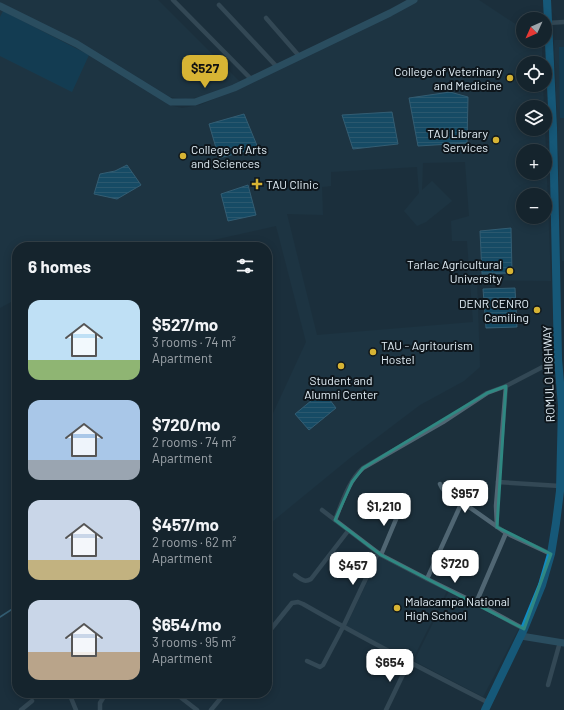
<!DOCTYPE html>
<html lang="en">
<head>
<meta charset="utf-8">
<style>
  :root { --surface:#15242d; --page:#223039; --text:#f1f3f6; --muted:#9da4aa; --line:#344149; --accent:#d7b434 }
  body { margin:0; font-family:Barlow,sans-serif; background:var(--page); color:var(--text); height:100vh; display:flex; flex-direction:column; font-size:15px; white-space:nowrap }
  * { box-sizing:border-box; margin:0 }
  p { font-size:13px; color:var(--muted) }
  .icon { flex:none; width:22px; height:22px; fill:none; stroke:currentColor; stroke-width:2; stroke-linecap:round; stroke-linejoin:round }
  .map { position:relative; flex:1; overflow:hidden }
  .sheet { position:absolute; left:12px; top:242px; width:260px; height:456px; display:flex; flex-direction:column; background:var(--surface); border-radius:16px; box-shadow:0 2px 10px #0003,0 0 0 1px var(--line) }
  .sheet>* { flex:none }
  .needle { width:26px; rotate:225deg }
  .tools { position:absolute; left:516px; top:12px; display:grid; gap:8px }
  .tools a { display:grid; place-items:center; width:36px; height:36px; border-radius:50%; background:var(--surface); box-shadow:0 2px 10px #0003,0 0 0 1px var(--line); font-size:20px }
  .price { position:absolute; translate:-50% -34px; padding:0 9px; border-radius:8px; background:#fff; color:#222; font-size:13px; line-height:26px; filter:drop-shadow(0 1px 2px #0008) }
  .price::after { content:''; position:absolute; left:50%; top:24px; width:12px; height:9px; margin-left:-6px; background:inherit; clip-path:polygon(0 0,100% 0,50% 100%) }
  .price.on { background:var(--accent); color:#111 }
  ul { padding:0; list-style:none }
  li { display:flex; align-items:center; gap:12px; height:100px; padding:0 16px }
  li span { display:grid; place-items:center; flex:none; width:112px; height:80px; border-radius:12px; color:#555 }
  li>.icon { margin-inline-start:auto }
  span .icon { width:48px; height:48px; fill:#fffc; stroke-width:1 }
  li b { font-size:17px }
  h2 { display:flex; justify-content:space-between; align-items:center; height:48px; padding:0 16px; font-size:17px }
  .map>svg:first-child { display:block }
  .built { fill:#1f3a4a; fill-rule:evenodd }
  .green { fill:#0b4d6d }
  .water { fill:url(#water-rules); stroke:#5094b4 }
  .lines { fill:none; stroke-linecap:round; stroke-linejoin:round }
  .stream { stroke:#5094b4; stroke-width:1.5 }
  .street { stroke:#506673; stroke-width:4.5 }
  .secondary { stroke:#3d718b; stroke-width:7 }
  .highway { stroke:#118bc2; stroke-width:8 }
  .marked { fill:none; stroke:#2f8882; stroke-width:3; stroke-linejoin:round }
  .poi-dot { fill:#d7b434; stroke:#0e161c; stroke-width:1.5 }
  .labels { text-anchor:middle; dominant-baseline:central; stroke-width:4; stroke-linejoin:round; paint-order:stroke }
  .poi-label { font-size:12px; fill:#e2eef6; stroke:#0e161c; text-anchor:end }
  .street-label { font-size:12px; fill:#e2eef6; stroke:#0e161c }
</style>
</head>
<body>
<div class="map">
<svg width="564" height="710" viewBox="0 0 564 710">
  <defs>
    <pattern id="water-rules" width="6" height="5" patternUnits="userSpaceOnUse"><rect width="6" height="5" fill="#116d98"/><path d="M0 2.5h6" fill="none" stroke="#3f89ac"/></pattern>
  </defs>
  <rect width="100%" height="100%" fill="#1c303c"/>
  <g class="built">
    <polygon points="0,0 158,0 241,83 201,97 185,99 170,97 0,3"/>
    <path d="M418 0H479L523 29V41H542V63H523V85H543L544 107H523V129H545L551 281 477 280 480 367 464 381 420 405 350 458 267 526V424L269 422 306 342 276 226 182 247H17V310L11 302 0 308V9L95 57 173 106 182 108 200 105 244 86ZM523 151H545V173H523ZM465 162 469 216 451 221 452 241H467L473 322 317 335 287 214 323 215 322 187 331 186V172L417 167 419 193 404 211 417 226 426 222 452 201 432 181 422 190 423 163ZM523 195H545V217H523Z"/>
    <polygon points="554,40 564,40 564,261 562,261"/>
    <polygon points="380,555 447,591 412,661 346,626"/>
    <polygon points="449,591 519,628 483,697 414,661"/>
  </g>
  <g class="green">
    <polygon points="3,11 89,55 72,92 0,56 0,17"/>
    <polygon points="559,47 564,47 564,118 560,118"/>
  </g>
  <g class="water">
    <polygon points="450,92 468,97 467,143 418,146 409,98"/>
    <polygon points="392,112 398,144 353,149 342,115"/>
    <polygon points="244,114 258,148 219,158 209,124"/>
    <polygon points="127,165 141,185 117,199 94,194 100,174 115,171"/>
    <polygon points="248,185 256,215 228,221 221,194"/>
    <polygon points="511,228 512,273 482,274 480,231"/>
    <polygon points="515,288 517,327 486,328 483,289"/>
    <polygon points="323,391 336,408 309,430 295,414"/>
  </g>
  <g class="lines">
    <polyline class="stream" points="0,617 17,606"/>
    <g class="street">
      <polyline points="173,0 252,80"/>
      <polyline points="219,5 277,67"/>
      <polyline points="266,18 300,57"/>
      <polyline points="548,23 564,22"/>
      <polyline points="498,482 560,486"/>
      <polyline points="440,484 442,488 445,492 462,502 506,533 551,554"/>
      <polyline points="322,510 335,520"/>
      <polyline points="497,527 496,506 506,386"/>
      <polyline points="381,555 402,505"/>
      <path d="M295 575C301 579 304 583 311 579L348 531"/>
      <polyline points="427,579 462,502"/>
      <polyline points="476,603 506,533"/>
      <path d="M524 629 476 603 427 579 381 555 335 520C342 503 349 480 363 468L443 422 487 393 506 386 558 359"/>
      <path d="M267 634 292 603 298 602 303 604C364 639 426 671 489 703"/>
      <polyline points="307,661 320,667 323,665 343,627 378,553"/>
      <polyline points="548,685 560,642"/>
      <polyline points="69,693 76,710"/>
      <polyline points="175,693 197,710"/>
      <polyline points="21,710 32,701"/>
      <polyline points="100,710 100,703 106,693"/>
      <polyline points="211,710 225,693"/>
      <polyline points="386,710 409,662"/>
    </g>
    <g class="secondary">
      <polyline points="0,6 77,44 171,102 195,102 234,88 390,13 414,0"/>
      <polyline points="521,636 564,643"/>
    </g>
    <polyline class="highway" points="485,710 524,629 542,585 551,554 556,523 560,491 562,406 558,359 553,128 547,0"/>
  </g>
  <path d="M0 0H564V710H0ZM506 386 497 527 551 554 524 629 381 555 335 520 352 482 363 468 487 393Z" fill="#1c303c" fill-opacity=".55" fill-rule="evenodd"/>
  <path class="marked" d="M506 386 497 527 551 554 524 629 381 555 335 520 352 482 363 468 487 393Z"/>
  <g class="poi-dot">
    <circle cx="510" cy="78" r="4"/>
    <circle cx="496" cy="140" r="4"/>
    <circle cx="183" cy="156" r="4"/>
    <path d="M255 178h4v4h4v4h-4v4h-4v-4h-4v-4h4z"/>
    <circle cx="510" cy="271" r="4"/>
    <circle cx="537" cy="310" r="4"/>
    <circle cx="373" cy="352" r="4"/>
    <circle cx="341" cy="366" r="4"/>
    <circle cx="397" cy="608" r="4"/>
  </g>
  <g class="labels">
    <g class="poi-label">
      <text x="502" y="71">College of Veterinary<tspan x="502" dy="14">and Medicine</tspan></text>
      <text x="488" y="133">TAU Library<tspan x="488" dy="14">Services</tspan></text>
      <text x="191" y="149" text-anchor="start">College of Arts<tspan x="191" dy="14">and Sciences</tspan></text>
      <text x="266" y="184" text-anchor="start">TAU Clinic</text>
      <text x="502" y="264">Tarlac Agricultural<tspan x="502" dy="14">University</tspan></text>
      <text x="529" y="303">DENR CENRO<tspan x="529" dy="14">Camiling</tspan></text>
      <text x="381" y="345" text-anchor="start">TAU - Agritourism<tspan x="381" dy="14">Hostel</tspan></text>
      <text x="341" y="380" text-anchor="middle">Student and<tspan x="341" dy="14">Alumni Center</tspan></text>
      <text x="405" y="601" text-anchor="start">Malacampa National<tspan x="405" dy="14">High School</tspan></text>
    </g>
    <g class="street-label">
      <text transform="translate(548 374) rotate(-92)">ROMULO HIGHWAY</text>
    </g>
  </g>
</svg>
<div class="tools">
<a><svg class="needle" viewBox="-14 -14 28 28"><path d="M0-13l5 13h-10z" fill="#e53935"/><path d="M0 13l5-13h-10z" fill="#9da4aa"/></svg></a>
<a><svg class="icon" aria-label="locate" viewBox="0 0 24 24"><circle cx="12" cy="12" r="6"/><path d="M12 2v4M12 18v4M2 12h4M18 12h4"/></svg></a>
<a><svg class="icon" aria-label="layers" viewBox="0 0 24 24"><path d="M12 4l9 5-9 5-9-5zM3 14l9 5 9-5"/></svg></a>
<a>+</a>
<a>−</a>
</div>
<b class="price on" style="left:205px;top:89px">$527</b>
<b class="price" style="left:465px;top:514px">$957</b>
<b class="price" style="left:384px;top:527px">$1,210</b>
<b class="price" style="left:455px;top:584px">$720</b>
<b class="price" style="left:353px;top:586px">$457</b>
<b class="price" style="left:390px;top:683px">$654</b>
<section class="sheet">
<h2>6 homes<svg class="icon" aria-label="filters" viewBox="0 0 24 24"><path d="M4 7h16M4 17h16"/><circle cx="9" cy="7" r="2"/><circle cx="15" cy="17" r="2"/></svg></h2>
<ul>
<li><span style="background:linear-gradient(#bfe0f5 75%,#8fb573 0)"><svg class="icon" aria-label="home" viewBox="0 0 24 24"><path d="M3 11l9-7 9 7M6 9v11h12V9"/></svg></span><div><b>$527/mo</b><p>3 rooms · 74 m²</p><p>Apartment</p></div></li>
<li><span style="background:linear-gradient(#a9c7e8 75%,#9aa5b1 0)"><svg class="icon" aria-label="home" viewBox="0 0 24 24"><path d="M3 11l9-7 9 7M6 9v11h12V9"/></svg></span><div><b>$720/mo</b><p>2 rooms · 74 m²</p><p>Apartment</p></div></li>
<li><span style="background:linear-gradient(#c9d6e8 75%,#c2b280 0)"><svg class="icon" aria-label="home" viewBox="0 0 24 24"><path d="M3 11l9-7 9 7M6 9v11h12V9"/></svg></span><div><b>$457/mo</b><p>2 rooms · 62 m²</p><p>Apartment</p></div></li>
<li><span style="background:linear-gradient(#c9d6e8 65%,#b9a48a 0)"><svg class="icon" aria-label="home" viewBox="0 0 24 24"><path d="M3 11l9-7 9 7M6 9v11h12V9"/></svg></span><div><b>$654/mo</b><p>3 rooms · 95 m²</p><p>Apartment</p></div></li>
</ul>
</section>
</div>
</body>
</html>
